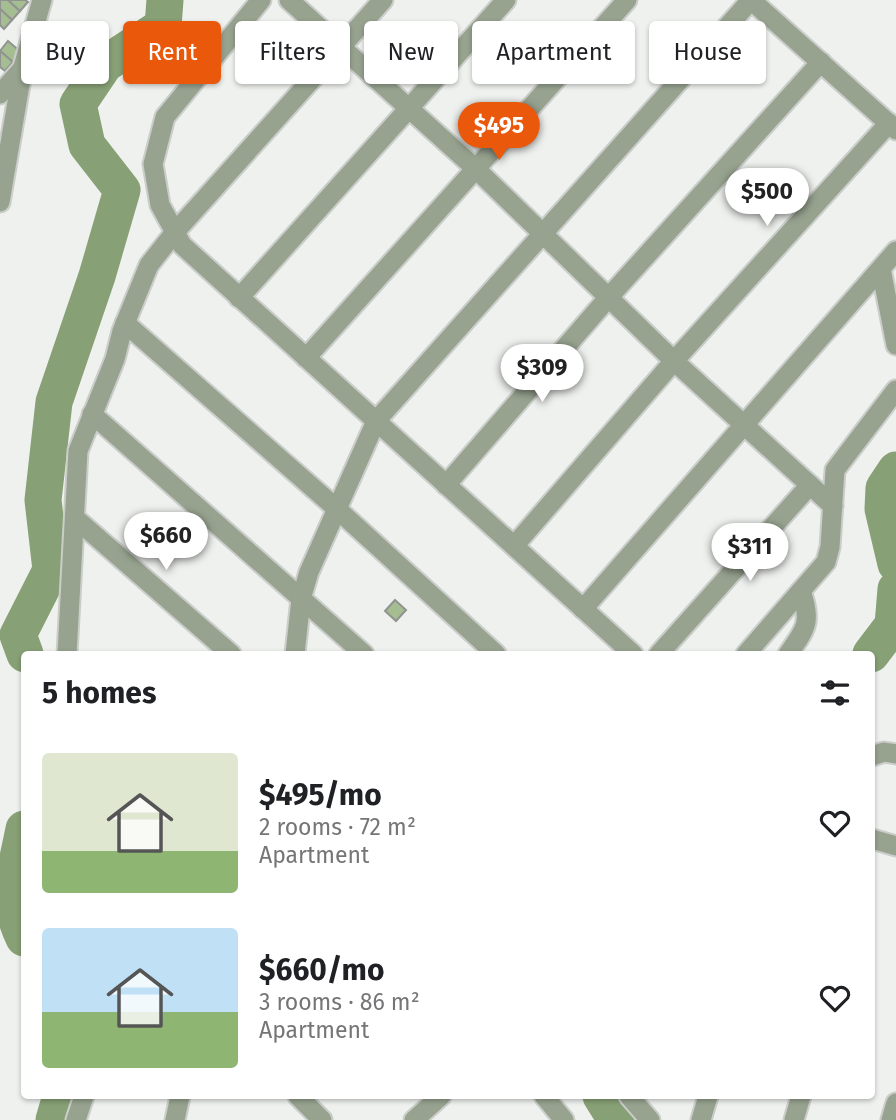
<!DOCTYPE html>
<html lang="en">
<head>
<meta charset="utf-8">
<style>
  :root { --surface:#fff; --page:#f6f6f6; --text:#202124; --muted:#757577; --accent:#ea580c }
  body { margin:0; font-family:"Fira Sans",sans-serif; background:var(--page); color:var(--text); height:100vh; display:flex; flex-direction:column; font-size:26px; white-space:nowrap }
  * { box-sizing:border-box; margin:0 }
  p { font-size:23px; color:var(--muted) }
  .icon { flex:none; width:38px; height:38px; fill:none; stroke:currentColor; stroke-width:2; stroke-linecap:round; stroke-linejoin:round }
  .map { position:relative; flex:1; overflow:hidden }
  .drawer { position:absolute; left:21px; top:651px; width:854px; height:448px; display:flex; flex-direction:column; background:var(--surface); border-radius:7px; box-shadow:0 2px 5px #0004 }
  .drawer>* { flex:none }
  .guide { position:absolute; left:21px; top:21px; width:854px; height:63px; display:flex; gap:14px }
  .price { position:absolute; translate:-50% -60px; padding:0 16px; border-radius:24px; background:#fff; color:#222; font-size:23px; line-height:46px; filter:drop-shadow(0 2px 4px #0008) }
  .price::after { content:''; position:absolute; left:50%; top:42px; width:21px; height:16px; margin-left:-10px; background:inherit; clip-path:polygon(0 0,100% 0,50% 100%) }
  .price.on { background:var(--accent); color:#fff }
  ul { padding:0; list-style:none }
  li { display:flex; align-items:center; gap:21px; height:175px; padding:0 21px }
  li span { display:grid; place-items:center; flex:none; width:196px; height:140px; border-radius:7px; color:#555 }
  li>.icon { margin-inline-start:auto }
  span .icon { width:84px; height:84px; fill:#fffc; stroke-width:1 }
  li b { font-size:30px }
  h2 { display:flex; justify-content:space-between; align-items:center; height:84px; padding:0 21px; font-size:30px }
  .pill { padding:0 24px; border-radius:7px; background:var(--surface); box-shadow:0 2px 5px #0004; font-size:24px; line-height:63px }
  .pill.on { background:var(--accent); color:#fff }
  .map>svg:first-child { display:block }
  .lines { fill:none; stroke-linecap:round; stroke-linejoin:round }
  .river { stroke:#87a075; stroke-width:37 }
  .building { fill:#a4bd91; stroke:#919390; stroke-width:2 }
  .minor-casing { stroke:#cbcdca; stroke-width:23 }
  .minor { stroke:#97a28f; stroke-width:19 }
</style>
</head>
<body>
<div class="map">
<svg width="896" height="1120" viewBox="0 0 896 1120">
  <rect width="100%" height="100%" fill="#eff1ee"/>
  <g class="lines">
    <g class="river">
      <polyline points="896,470 884,488 883,509 896,564"/>
      <polyline points="25,654 18,635 51,570 43,500 54,402 97,276 122,190 87,145 78,104 105,64 163,26 165,0"/>
      <polyline points="871,654 893,625 896,589"/>
      <path d="M24 829C16 871 4 898 24 938"/>
      <polyline points="601,1096 616,1120"/>
      <polyline points="54,1120 61,1096"/>
    </g>
  </g>
  <g class="building">
    <polygon points="0,0 8,0 20,11 12,20 0,9"/>
    <polygon points="8,0 25,0 28,2 20,11"/>
    <polygon points="0,9 12,20 4,29 0,25"/>
    <polygon points="8,41 22,53 13,62 0,51"/>
    <polygon points="0,51 13,62 5,71 0,67"/>
    <polygon points="395,600 406,610 396,621 385,611"/>
  </g>
  <g class="lines">
    <defs>
      <g id="minor">
        <polyline points="261,0 165,117 153,164 160,205 182,245 633,654"/>
        <polyline points="289,0 476,169 674,361 833,506"/>
        <polyline points="751,0 896,130"/>
        <polyline points="0,94 23,68"/>
        <polyline points="0,202 23,67 42,0"/>
        <polyline points="881,269 896,345"/>
        <polyline points="239,298 506,0"/>
        <polyline points="125,323 337,509 496,654"/>
        <polyline points="306,358 627,0"/>
        <polyline points="92,414 364,654"/>
        <polyline points="446,485 608,298 821,62"/>
        <polyline points="76,519 231,654"/>
        <polyline points="514,546 674,361 889,123"/>
        <polyline points="583,609 896,251"/>
        <polyline points="67,654 78,451 115,359 122,331 149,265 175,232 383,0"/>
        <polyline points="295,654 301,599 309,572 376,421 751,0"/>
        <polyline points="659,654 810,485"/>
        <polyline points="746,654 826,562 830,547 835,470 896,390"/>
        <path d="M788 654C806 629 812 622 801 591"/>
        <polyline points="872,756 884,752 896,754"/>
        <polyline points="872,839 896,846"/>
        <polyline points="298,1096 322,1120"/>
        <polyline points="544,1096 564,1120"/>
        <polyline points="629,1096 650,1120"/>
        <polyline points="76,1120 84,1096"/>
        <polyline points="175,1120 180,1096"/>
        <polyline points="414,1120 441,1096"/>
        <polyline points="701,1120 708,1096"/>
        <polyline points="794,1120 801,1096"/>
        <polyline points="891,1120 896,1103"/>
      </g>
    </defs>
    <use href="#minor" class="minor-casing"/>
    <use href="#minor" class="minor"/>
  </g>
</svg>
<b class="price on" style="left:499px;top:162px">$495</b>
<b class="price" style="left:767px;top:228px">$500</b>
<b class="price" style="left:542px;top:404px">$309</b>
<b class="price" style="left:166px;top:572px">$660</b>
<b class="price" style="left:750px;top:583px">$311</b>
<div class="guide">
<a class="pill">Buy</a>
<a class="pill on">Rent</a>
<a class="pill">Filters</a>
<a class="pill">New</a>
<a class="pill">Apartment</a>
<a class="pill">House</a>
</div>
<section class="drawer">
<h2>5 homes<svg class="icon" aria-label="filters" viewBox="0 0 24 24"><path d="M4 7h16M4 17h16"/><circle cx="9" cy="7" r="2"/><circle cx="15" cy="17" r="2"/></svg></h2>
<ul>
<li><span style="background:linear-gradient(#dfe7d0 70%,#8fb573 0)"><svg class="icon" aria-label="home" viewBox="0 0 24 24"><path d="M3 11l9-7 9 7M6 9v11h12V9"/></svg></span><div><b>$495/mo</b><p>2 rooms · 72 m²</p><p>Apartment</p></div><svg class="icon" aria-label="heart" viewBox="0 0 24 24"><path d="M12 20l-8-8c-3-5 5-10 8-4 3-6 11-1 8 4z"/></svg></li>
<li><span style="background:linear-gradient(#bfe0f5 60%,#8fb573 0)"><svg class="icon" aria-label="home" viewBox="0 0 24 24"><path d="M3 11l9-7 9 7M6 9v11h12V9"/></svg></span><div><b>$660/mo</b><p>3 rooms · 86 m²</p><p>Apartment</p></div><svg class="icon" aria-label="heart" viewBox="0 0 24 24"><path d="M12 20l-8-8c-3-5 5-10 8-4 3-6 11-1 8 4z"/></svg></li>
</ul>
</section>
</div>
</body>
</html>
